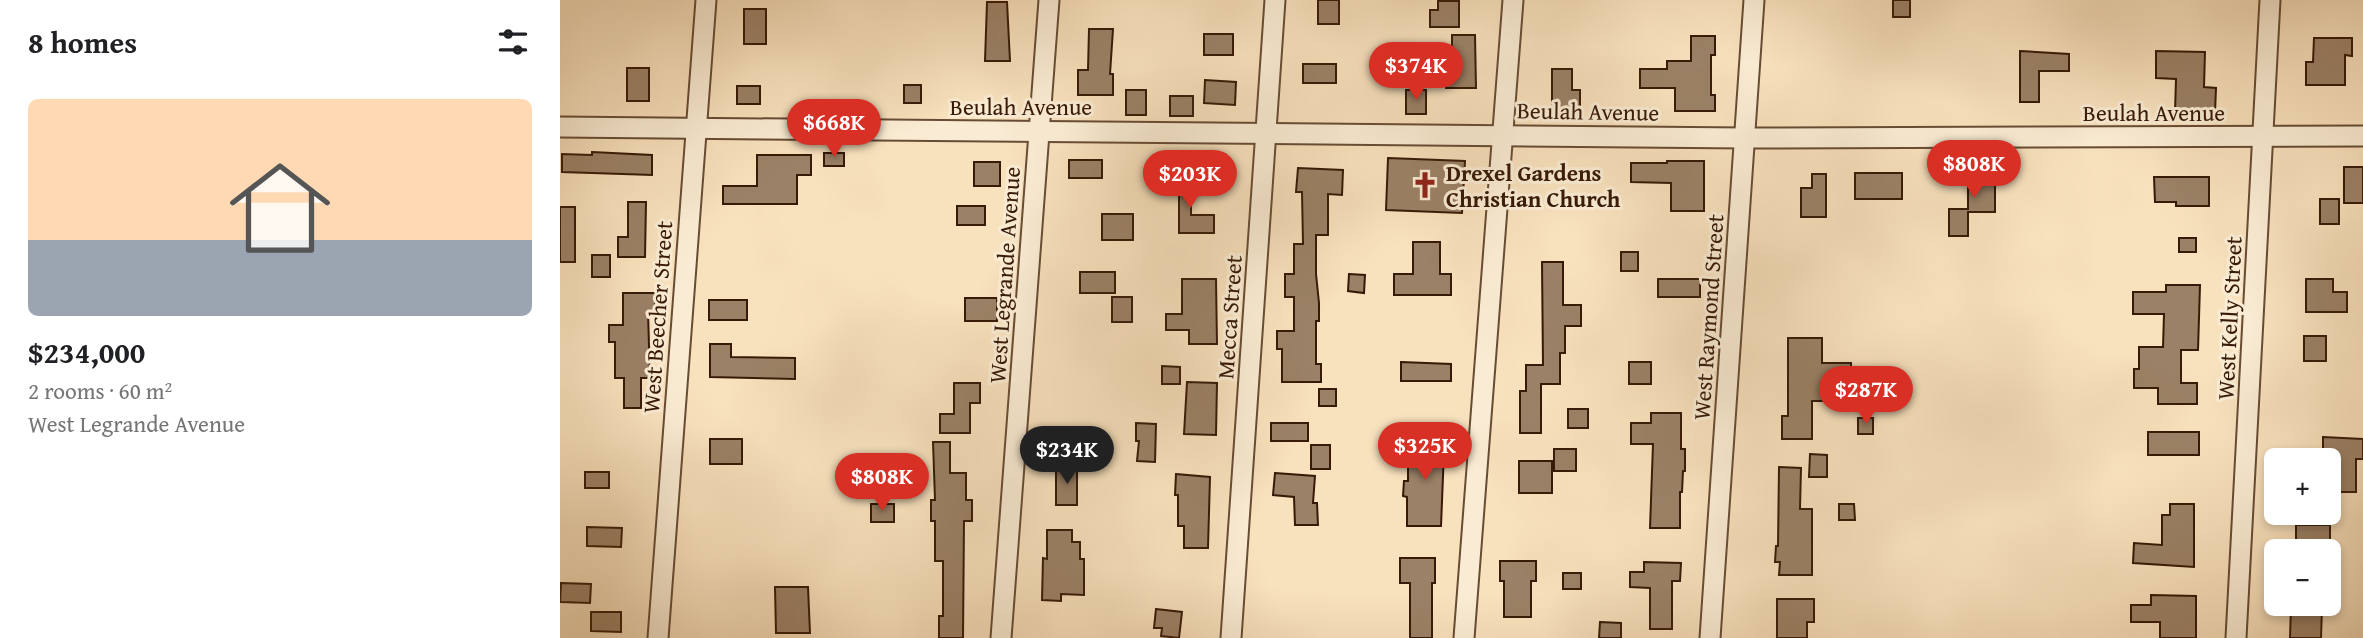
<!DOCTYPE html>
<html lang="en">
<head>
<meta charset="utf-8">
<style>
  :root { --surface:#fff; --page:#f2f2f2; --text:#202124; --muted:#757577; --accent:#d93025 }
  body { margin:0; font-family:"Gentium Book Plus",serif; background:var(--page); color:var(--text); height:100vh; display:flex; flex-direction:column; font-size:26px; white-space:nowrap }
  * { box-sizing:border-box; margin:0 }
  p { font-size:23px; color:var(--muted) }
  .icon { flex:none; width:38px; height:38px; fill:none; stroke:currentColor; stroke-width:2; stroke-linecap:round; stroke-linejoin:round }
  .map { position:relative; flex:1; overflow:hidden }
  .side { display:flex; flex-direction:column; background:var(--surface); width:560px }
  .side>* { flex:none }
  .tools { position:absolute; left:1704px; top:448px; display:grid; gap:14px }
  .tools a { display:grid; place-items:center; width:77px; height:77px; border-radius:10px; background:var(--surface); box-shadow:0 4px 10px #0003; font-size:35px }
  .price { position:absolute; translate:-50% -60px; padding:0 16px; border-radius:24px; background:var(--accent); color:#fff; font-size:23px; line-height:46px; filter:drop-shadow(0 2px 4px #0008) }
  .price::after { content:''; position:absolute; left:50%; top:42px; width:21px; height:16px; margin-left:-10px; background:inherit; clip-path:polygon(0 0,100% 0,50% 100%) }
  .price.current { background:#222; color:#fff }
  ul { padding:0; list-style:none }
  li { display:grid; align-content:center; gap:14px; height:371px; padding:0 28px }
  li span { display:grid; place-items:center; height:217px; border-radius:10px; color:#555 }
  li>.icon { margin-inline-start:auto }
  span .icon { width:126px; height:126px; fill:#fffc; stroke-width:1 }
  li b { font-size:30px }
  h2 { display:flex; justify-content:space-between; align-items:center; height:84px; padding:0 28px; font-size:30px }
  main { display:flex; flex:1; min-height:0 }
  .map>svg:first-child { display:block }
  .building { fill:#9b8166; stroke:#371a07; stroke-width:2 }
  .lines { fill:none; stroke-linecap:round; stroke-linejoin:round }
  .minor-casing { stroke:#674c34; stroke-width:23 }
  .minor { stroke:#faecd4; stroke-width:19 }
  .labels { text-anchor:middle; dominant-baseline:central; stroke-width:6; stroke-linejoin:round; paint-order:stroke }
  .street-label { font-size:23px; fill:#371a07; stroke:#faecd4 }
  .poi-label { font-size:23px; font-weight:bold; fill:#371a07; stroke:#faecd4; text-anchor:start }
</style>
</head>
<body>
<main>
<section class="side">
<h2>8 homes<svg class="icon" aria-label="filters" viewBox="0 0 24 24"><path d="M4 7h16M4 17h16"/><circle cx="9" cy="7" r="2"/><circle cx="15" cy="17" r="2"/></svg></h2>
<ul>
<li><span style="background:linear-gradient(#ffd9b3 65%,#9aa5b1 0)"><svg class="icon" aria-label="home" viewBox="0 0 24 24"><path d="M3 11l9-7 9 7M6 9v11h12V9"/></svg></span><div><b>$234,000</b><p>2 rooms · 60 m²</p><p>West Legrande Avenue</p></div></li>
</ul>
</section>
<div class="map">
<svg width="1803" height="638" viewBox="0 0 1803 638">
  <rect width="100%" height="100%" fill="#f8e1bd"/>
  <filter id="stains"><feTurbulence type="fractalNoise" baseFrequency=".00286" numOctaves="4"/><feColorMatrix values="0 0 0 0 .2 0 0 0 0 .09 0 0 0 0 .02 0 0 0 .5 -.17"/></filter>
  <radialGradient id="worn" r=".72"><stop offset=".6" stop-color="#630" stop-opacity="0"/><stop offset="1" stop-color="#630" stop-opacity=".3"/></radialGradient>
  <g class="building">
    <rect x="758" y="0" width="21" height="24"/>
    <rect x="1333" y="0" width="17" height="17"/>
    <polygon points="878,1 899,1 899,27 870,27 870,10 878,10"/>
    <polygon points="427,2 447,2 450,61 425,61"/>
    <rect x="184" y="9" width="22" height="35"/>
    <polygon points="529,29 553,29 550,74 553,74 553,95 518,95 518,70 528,70"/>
    <rect x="644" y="34" width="29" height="21"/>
    <polygon points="892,35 915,35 916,88 886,88 886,67 892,67"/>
    <polygon points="1131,36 1155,36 1155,55 1151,55 1151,95 1155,95 1155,111 1115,111 1115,88 1080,88 1080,69 1107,69 1107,61 1131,61"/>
    <polygon points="1754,38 1792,38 1792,56 1785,55 1785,85 1746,85 1746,62 1753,62"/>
    <polygon points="1460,51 1509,54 1509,71 1479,71 1479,102 1460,102"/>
    <polygon points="1596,51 1645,52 1644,87 1656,88 1655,113 1615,112 1616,79 1596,78"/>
    <rect x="743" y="64" width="33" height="19"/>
    <rect x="67" y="68" width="22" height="33"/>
    <polygon points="992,69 1012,69 1012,90 1020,90 1020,111 992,111"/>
    <polygon points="645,80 676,82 675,105 644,103"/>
    <rect x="344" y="85" width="17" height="18"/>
    <rect x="177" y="86" width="23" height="18"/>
    <rect x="566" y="90" width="20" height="25"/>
    <rect x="846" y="90" width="20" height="24"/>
    <rect x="610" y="96" width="23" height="20"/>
    <polygon points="32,152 92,155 92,175 2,172 2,154 32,155"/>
    <rect x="264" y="153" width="20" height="13"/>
    <rect x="635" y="154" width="30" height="27"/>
    <polygon points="197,155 251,155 251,175 237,175 237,204 163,204 163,186 197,186"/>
    <polygon points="828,158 905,161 902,213 826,210"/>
    <rect x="509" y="160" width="33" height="18"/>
    <polygon points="1107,161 1144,161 1144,211 1111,211 1111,183 1071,182 1071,163 1107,163"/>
    <rect x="414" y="162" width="26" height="24"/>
    <rect x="1784" y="167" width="19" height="36"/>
    <polygon points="738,168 783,170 782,195 768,194 768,235 756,235 756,274 759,303 759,321 756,321 756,364 761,364 761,382 722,382 722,349 717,349 717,331 734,331 734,297 725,297 725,274 734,274 734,244 743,244 742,192 736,192"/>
    <polygon points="1408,169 1435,169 1435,212 1408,212 1408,236 1389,236 1389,209 1408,209"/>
    <rect x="1295" y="173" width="47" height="26"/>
    <polygon points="1252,174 1266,174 1266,217 1241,217 1241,188 1252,188"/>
    <polygon points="1594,177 1649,177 1649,206 1616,206 1616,202 1595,202"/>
    <polygon points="612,178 631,178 631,215 654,215 654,233 619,233 619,194 612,194"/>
    <rect x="1760" y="199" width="19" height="25"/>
    <polygon points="68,202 86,202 85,257 58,257 58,237 68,237"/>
    <rect x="397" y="206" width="28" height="19"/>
    <rect x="0" y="207" width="15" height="55"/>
    <rect x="542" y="214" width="31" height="26"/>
    <rect x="1619" y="238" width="17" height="14"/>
    <polygon points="853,242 880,242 880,274 891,274 891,295 834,295 834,274 853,274"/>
    <rect x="1061" y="252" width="17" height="19"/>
    <rect x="32" y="255" width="18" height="22"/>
    <polygon points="982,262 1003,262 1003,305 1021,305 1021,326 1005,326 1005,353 1000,353 1000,384 981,384 981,433 960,433 960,391 966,391 966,365 983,365"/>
    <rect x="520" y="272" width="35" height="21"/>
    <polygon points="789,274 805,275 804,293 788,291"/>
    <polygon points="622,279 656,279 657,344 629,344 629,330 606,330 606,314 622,314"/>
    <rect x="1098" y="279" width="42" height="18"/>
    <polygon points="1746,279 1773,279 1773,292 1787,292 1787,312 1746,312"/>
    <polygon points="1606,285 1640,285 1638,350 1621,350 1621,383 1637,383 1637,404 1598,404 1598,388 1574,388 1574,369 1579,369 1579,347 1603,347 1604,314 1573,314 1573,292 1606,292"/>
    <polygon points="63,293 95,293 95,312 88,312 90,378 81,378 81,408 64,408 64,378 55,378 55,342 49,342 49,325 63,325"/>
    <rect x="552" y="297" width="20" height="25"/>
    <rect x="405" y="298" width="32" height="23"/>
    <rect x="149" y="300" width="38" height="20"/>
    <rect x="1744" y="336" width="22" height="25"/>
    <polygon points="1228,338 1262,338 1262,363 1291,363 1291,401 1252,401 1252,439 1222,439 1222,416 1228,416"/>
    <polygon points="150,344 171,344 171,357 235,358 235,379 150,377"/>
    <polygon points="841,362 891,364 891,381 841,381"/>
    <rect x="1069" y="362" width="22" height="22"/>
    <polygon points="602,366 620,367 620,384 602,384"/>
    <polygon points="627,382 657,383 656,435 624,434"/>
    <polygon points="394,383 420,383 420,403 410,403 410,433 380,433 380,414 394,414"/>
    <rect x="759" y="389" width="17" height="17"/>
    <rect x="1008" y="409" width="20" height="19"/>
    <polygon points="1091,413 1121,413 1121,449 1125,449 1125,471 1123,471 1122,492 1120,492 1120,528 1090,528 1093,444 1071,444 1071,423 1091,423"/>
    <rect x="1298" y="418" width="15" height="16"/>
    <polygon points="576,423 596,424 595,462 577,461 579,441 576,441"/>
    <rect x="711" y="423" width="37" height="18"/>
    <polygon points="859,427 875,428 875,449 884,451 881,526 847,526 847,497 843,496 844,481 848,481 848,448 858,448"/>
    <rect x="1588" y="432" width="51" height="23"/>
    <polygon points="1763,437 1803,439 1803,459 1796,459 1796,492 1769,492 1769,459 1763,459"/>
    <rect x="150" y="439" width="32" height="25"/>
    <polygon points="373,442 390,442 390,473 406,473 406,500 412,500 412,521 404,521 403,638 379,638 379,616 383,616 383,561 375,561 375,521 371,521 371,500 375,500"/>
    <rect x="751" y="445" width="19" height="24"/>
    <rect x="994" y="449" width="22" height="22"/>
    <polygon points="1250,454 1267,455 1267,477 1249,477"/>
    <rect x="959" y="461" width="33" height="32"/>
    <polygon points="1219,467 1241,468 1240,509 1252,509 1252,575 1219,575 1220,562 1215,562 1216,546 1218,546"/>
    <rect x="496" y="468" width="21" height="37"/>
    <rect x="25" y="472" width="24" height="16"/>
    <polygon points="715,473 755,476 753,503 757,503 758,525 735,525 734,497 713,495"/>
    <polygon points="616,474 650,477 648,548 624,548 624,526 618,526 618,495 615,495"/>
    <rect x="311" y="504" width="23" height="18"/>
    <polygon points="1279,504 1294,504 1295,520 1279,520"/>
    <polygon points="1610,504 1634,504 1634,567 1573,563 1574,543 1602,545 1602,515 1610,515"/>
    <rect x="1736" y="525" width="34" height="18"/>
    <polygon points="27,527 62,528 61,547 27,546"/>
    <polygon points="487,530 512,530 512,542 520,542 520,559 524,559 524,595 501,594 501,601 482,600 483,558 487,559"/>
    <polygon points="840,558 875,558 875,583 872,583 872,638 850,638 850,583 840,583"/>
    <polygon points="940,561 976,561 976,581 971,581 971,617 944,617 944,581 940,581"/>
    <polygon points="1084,562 1121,563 1120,581 1112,581 1112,629 1090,629 1090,588 1070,587 1070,572 1084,572"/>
    <rect x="1003" y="573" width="18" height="16"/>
    <polygon points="1,583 31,584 30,603 0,602"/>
    <polygon points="215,587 248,587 250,633 216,633"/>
    <polygon points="1591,595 1636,596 1636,638 1600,638 1600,622 1571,622 1571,605 1591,605"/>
    <polygon points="1217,599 1254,599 1254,622 1247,622 1247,638 1217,638"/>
    <polygon points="1731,606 1762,608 1761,638 1730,638"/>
    <polygon points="596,609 622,612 619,638 601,636 602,628 594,628"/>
    <polygon points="31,612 61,612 61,632 31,631"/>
    <polygon points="1040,622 1061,623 1061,638 1039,638"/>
  </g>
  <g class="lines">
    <defs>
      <g id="minor">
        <polyline points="0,127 1185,138 1803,136"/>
        <polyline points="98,638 146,0"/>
        <polyline points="441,638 489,0"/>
        <polyline points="671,638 715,0"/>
        <polyline points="904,638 953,0"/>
        <polyline points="1150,638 1194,0"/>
        <polyline points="1676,638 1710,0"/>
      </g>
    </defs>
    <use href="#minor" class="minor-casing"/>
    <use href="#minor" class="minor"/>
  </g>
  <defs>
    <symbol id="church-bare" viewBox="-9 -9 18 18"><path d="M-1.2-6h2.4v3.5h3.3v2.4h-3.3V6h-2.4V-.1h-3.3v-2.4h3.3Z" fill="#8f2418" stroke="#faecd4" stroke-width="2.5" paint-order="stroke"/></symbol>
  </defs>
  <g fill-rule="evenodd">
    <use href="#church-bare" x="846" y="166" width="38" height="38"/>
  </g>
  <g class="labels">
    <g class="street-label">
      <text x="461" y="106">Beulah Avenue</text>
      <text transform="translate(1028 111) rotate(1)">Beulah Avenue</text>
      <text x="1594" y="112">Beulah Avenue</text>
      <text transform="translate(444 275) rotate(-86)">West Legrande Avenue</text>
      <text transform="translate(97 317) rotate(-86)">West Beecher Street</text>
      <text transform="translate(669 317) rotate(-86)">Mecca Street</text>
      <text transform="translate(1148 317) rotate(-86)">West Raymond Street</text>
      <text transform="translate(1669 318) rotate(-87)">West Kelly Street</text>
    </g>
    <g class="poi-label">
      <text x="886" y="172">Drexel Gardens<tspan x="886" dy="26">Christian Church</tspan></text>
    </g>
  </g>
  <rect width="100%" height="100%" filter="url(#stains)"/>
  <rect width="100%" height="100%" fill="url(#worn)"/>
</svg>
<div class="tools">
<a>+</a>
<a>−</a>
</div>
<b class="price" style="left:856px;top:102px">$374K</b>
<b class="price" style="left:274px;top:159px">$668K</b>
<b class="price" style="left:1414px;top:200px">$808K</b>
<b class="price" style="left:630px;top:210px">$203K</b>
<b class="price" style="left:1306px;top:426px">$287K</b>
<b class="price" style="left:865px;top:482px">$325K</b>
<b class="price current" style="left:507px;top:486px">$234K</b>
<b class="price" style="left:322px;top:513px">$808K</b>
</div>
</main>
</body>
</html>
